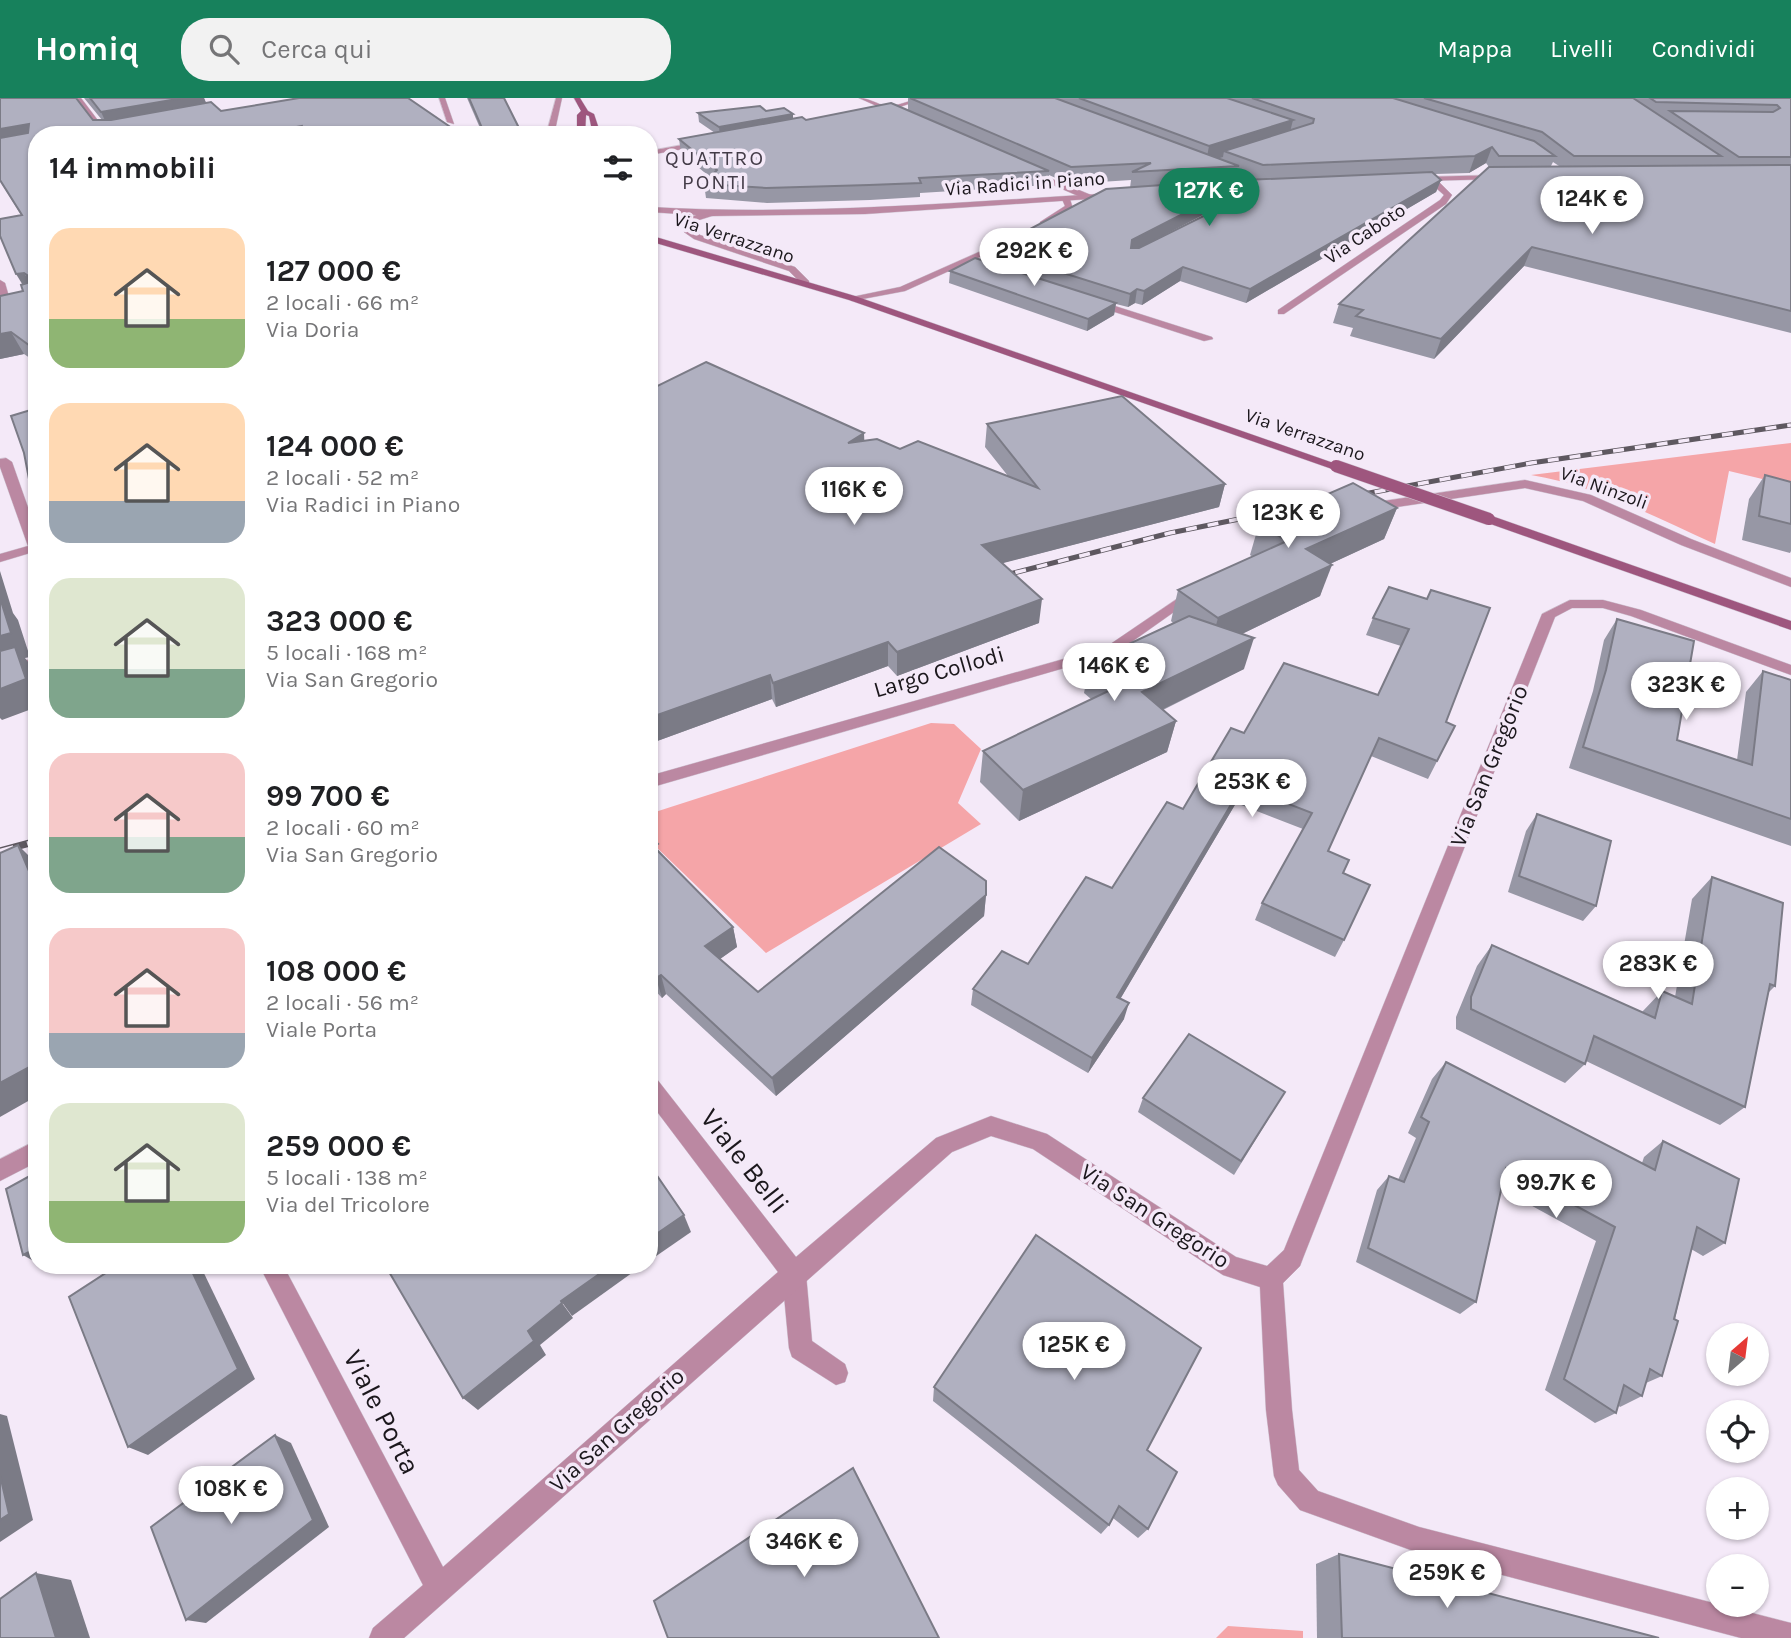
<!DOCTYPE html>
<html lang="it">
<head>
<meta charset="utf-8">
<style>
  :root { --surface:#fff; --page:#f2f2f2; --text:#202124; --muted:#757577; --accent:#17815c }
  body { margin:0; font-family:Karla,sans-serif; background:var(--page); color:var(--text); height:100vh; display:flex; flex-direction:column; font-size:26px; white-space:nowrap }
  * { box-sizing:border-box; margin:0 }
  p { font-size:23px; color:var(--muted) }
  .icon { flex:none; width:38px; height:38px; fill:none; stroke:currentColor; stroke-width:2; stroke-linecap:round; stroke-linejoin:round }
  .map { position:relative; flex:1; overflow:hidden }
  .panel { position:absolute; left:28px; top:28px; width:630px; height:1148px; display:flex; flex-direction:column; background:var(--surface); border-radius:28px; box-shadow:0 2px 5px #0004 }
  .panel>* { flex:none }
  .needle { width:46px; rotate:28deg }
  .buttons { position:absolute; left:1706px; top:1225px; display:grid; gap:14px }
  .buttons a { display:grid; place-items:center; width:63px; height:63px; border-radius:50%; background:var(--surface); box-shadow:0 2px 5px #0004; font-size:35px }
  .price { position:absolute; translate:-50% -60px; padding:0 16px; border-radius:24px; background:#fff; color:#222; font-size:23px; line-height:46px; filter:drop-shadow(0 2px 4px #0008) }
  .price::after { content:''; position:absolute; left:50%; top:42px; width:21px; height:16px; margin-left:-10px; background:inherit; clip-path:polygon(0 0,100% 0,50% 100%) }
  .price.selected { background:var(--accent); color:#fff }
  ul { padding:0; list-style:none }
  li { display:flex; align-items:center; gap:21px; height:175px; padding:0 21px }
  li span { display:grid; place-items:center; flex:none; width:196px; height:140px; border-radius:21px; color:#555 }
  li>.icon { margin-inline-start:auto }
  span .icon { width:84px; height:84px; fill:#fffc; stroke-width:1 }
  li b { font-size:30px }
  h2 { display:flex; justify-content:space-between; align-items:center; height:84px; padding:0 21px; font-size:30px }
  header { display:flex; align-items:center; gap:42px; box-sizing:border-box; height:98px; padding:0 35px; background:var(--accent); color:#fff }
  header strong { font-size:33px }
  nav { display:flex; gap:38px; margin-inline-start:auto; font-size:24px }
  .search { width:490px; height:63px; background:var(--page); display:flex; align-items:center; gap:18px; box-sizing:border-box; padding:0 24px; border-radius:28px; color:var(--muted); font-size:26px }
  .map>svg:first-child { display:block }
  .green { fill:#f5a5a8 }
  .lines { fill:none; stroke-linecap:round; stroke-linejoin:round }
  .service-casing { stroke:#d1c7d5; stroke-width:1 }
  .minor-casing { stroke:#d1c7d5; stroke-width:1 }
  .tertiary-casing { stroke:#d1c7d5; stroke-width:1 }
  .secondary-casing { stroke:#d1c7d5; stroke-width:1 }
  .service { fill:#bb88a2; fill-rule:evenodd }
  .minor { fill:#bb88a2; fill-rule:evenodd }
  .tertiary { fill:#bb88a2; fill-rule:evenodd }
  .secondary { fill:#9e567e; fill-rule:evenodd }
  .rail-far1-casing { stroke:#5e5860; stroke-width:5 }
  .rail-casing { stroke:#5e5860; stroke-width:7 }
  .rail-far1 { stroke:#f4e9f8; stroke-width:3.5; stroke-dasharray:11; stroke-linecap:butt }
  .rail { stroke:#f4e9f8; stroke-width:4.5; stroke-dasharray:14; stroke-linecap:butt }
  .secondary-bridge-casing { stroke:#d1c7d5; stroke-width:13; stroke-linecap:butt }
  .secondary-bridge { stroke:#9e567e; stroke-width:12 }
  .wall { fill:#9797a5; fill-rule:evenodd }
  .shaded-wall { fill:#7b7b86 }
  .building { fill:#b0b0c0; stroke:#7b7b86; stroke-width:2 }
  .labels { text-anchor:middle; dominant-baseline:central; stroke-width:7; stroke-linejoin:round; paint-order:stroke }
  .far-street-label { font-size:19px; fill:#1b171c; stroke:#f4e9f8 }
  .far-neighbourhood-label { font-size:21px; letter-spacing:2px; fill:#443c48; stroke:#f4e9f8 }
  .street-label { font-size:23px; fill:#1b171c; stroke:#f4e9f8 }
  .near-street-label { font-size:28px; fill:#1b171c; stroke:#f4e9f8 }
</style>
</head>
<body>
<header>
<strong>Homiq</strong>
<div class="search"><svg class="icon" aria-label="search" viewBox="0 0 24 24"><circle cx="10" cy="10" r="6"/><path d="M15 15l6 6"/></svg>Cerca qui</div>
<nav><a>Mappa</a><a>Livelli</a><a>Condividi</a></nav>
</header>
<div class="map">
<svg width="1791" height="1540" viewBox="0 0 1791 1540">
  <rect width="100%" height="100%" fill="#f4e9f8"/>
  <g class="green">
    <path d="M1791 345V388L1729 373 1715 446C1655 419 1597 388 1531 377Z"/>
    <polygon points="931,625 954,626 981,651 958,705 981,726 766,855 649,742 649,716"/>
    <polygon points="1228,1528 1303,1533 1303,1540 1216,1540"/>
  </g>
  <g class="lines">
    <defs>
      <g id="service">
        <polygon points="556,0 562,0 554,37 546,37"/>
        <polygon points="794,1164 802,1168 806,1176 812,1243 845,1266 848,1275 845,1284 836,1287 792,1259 789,1250 782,1176 786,1168"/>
      </g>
      <g id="minor">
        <polygon points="74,0 81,0 109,37 102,37"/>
        <polygon points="439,0 445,0 454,26 447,24"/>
        <path d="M859 0C869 0 876 6 887 8 898 9 913 0 926 0L894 11 893 13 876 16 874 13 881 10Z"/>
        <polygon points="704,43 707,47 649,57 649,53"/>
        <polygon points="1026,70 1091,97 1092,99 1085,101 1023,74"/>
        <polygon points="1428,79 1434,79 1452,97 1446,106 1284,216 1278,216 1278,212 1440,102 1444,97 1428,83"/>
        <polygon points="1066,99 1070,101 1073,111 1046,128 1040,128 1040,124 1065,108 1062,101"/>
        <polygon points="712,112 715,117 696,123 692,131 700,137 795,169 809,183 809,187 803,187 789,173 694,141 684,134 690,119"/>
        <polygon points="1006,142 1013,144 905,193 852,203 847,200 900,189"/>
        <polygon points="0,182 5,185 12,209 4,207 0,197"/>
        <polygon points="1093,201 1212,239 1213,241 1204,243 1090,206 1088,204"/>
        <polygon points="6,360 12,364 37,435 37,459 30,455 0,464 0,456 28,448 0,369 0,361"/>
        <polygon points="1525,382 1591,397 1691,441 1791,480 1791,489 1681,447 1583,403 1525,390 1370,413 1364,409 1370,405"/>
        <polygon points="1193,490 1198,491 1198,497 1116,555 649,690 649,678 1106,549"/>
        <polygon points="1570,502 1603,502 1641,512 1791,567 1791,577 1631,518 1603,510 1572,510 1555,519 1303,1160 1300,1168 1283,1185 1292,1312 1299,1372 1318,1393 1419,1429 1791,1525 1791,1540 1741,1540 1419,1455 1300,1412 1278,1387 1274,1378 1266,1312 1260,1189 1223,1177 1033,1051 991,1038 952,1054 404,1540 369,1540 373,1530 423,1487 259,1167 283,1167 443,1469 778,1174 649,1003 649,978 656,980 796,1159 936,1040 991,1018 1047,1036 1236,1159 1267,1168 1284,1152 1542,516"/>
        <polygon points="37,559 37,569 0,581 0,571"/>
        <polygon points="37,1042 37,1064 0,1083 0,1061"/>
      </g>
      <g id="tertiary">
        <polygon points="1501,77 1504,81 1417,83 1413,81 1417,79"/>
        <path d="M1116 95 1119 99 865 116 712 118 649 114V109C805 118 961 104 1116 95Z"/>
      </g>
      <g id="secondary">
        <polygon points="574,0 580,0 588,13 594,16 601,37 593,37 589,18 586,17 585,37 577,37 577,17 581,13"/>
        <polygon points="649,137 855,198 1342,368 1332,371 849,202 649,143"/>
        <polygon points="1489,417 1791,523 1791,532 1485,424 1483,421"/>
      </g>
    </defs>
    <use href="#service" class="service-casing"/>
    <use href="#minor" class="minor-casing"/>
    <use href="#tertiary" class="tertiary-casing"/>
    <use href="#secondary" class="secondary-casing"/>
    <use href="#service" class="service"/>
    <use href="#minor" class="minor"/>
    <use href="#tertiary" class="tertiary"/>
    <use href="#secondary" class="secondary"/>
    <defs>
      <g id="rail-far1">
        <polyline points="1353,398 1531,365 1791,327"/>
        <polyline points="994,480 1170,435 1318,405"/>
      </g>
      <polyline id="rail" points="0,753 37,743"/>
    </defs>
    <use href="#rail-far1" class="rail-far1-casing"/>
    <use href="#rail" class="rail-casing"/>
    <use href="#rail-far1" class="rail-far1"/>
    <use href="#rail" class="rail"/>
    <defs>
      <polyline id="secondary-bridge" points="1336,368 1489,421"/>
    </defs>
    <use href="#secondary-bridge" class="secondary-bridge-casing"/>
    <use href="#secondary-bridge" class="secondary-bridge"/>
  </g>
  <g class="wall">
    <polygon points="0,0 93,22 102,22 84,0 204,0 206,5 221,13 462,37 37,37 37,265 24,256 0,261 0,198 23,193 22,186 21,117 0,83"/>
    <polygon points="467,0 504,0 521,37 483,37"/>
    <path d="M908 0H1791V235L1524 168 1434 261 1350 238 1353 230 1333 225 1339 206 1489 69 1486 65 1469 75 1435 76 1441 82 1436 94 1246 205 1180 183 1142 207 1135 205 1128 209 1116 206 1114 217 1087 233 949 185 950 173 989 165 990 152 1130 90 1131 82 1069 86 1049 77 1048 87 920 95V99L870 102 767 105 706 100 704 86 710 79 681 55 679 41 715 35 699 24 698 15 766 13 793 16V21L806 22 908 12ZM1553 64 1559 68H1551ZM1237 76 1254 82 1236 83ZM1220 86 1218 96 1228 106 1138 150 1216 110 1207 87Z"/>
    <polygon points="987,326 1225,386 1219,409 1002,465 1039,525 897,578 888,568 776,609 772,601 649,646 865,343 1008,378 985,349"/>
    <polygon points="1765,377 1791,384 1791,453 1790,455 1742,442 1749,401"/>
    <polygon points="1397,410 1384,441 1330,466 1320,498 1242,536 1244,571 1163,612 1176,623 1167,654 1019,723 980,684 983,653 1091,601 1084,595 1090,564 1173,525 1171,523 1178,492 1253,459 1250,457 1259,426"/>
    <polygon points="1427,501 1446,624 1455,628 1428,681 1371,658 1328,753 1343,775 1344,842 1335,859 1255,822 1262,805 1303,731 1236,705 1120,901 1124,921 1088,975 971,907 973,891 1028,866 1112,790 1183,711 1244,635 1378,597 1401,548 1366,537 1373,520"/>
    <polygon points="1617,521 1677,642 1737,662 1746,594 1763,573 1791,582 1791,748 1569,670 1593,593 1604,542"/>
    <polygon points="1537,716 1596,808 1583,823 1508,794 1526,733"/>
    <polygon points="649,737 660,755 733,829 737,849 720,861 758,894 986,797 984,818 776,998 666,896 662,900 649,886"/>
    <polygon points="1712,779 1775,888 1768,895 1745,1009 1720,1027 1586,963 1585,966 1565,985 1456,931 1456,919 1477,868 1492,847 1642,914 1662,893 1675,899 1692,801"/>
    <polygon points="1446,964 1642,1065 1644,1059 1663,1043 1725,1145 1703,1158 1691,1151 1662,1278 1646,1285 1642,1298 1620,1309 1618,1307 1616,1315 1595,1325 1545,1292 1596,1143 1501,1091 1476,1204 1460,1216 1356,1164 1377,1092 1389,1078 1398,1082 1416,1040 1408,1035 1432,981"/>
    <polygon points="1285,994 1234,1077 1138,1014 1143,1000"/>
    <polygon points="934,1289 1147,1352 1148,1431 1138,1440 1113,1420 1109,1427 1101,1436 933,1303"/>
    <polygon points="1339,1456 1659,1540 1317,1540 1316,1466"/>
  </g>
  <g class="shaded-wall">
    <polygon points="183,0 204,0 210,14 109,31 101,14"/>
    <polygon points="793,16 793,25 720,38 719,29"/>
    <polygon points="1293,22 1289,38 1224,53 1223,59 1206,64 1209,48"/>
    <polygon points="29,26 37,40 0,50 0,31"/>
    <polygon points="302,28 305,37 255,37"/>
    <polygon points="1492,49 1486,65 1469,75 1475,58"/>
    <polygon points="1441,82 1436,94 1246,205 1250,191"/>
    <polygon points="1218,98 1216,110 1130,155 1132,142"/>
    <polygon points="1532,149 1524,168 1434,261 1441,241"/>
    <polygon points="1183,169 1180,183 1142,207 1144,193"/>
    <polygon points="24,175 36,195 29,197 16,176"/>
    <polygon points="1137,191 1135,205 1128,209 1130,196"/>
    <polygon points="1116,205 1114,217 1087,233 1088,221"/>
    <polygon points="11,234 24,256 0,261 0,236"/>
    <polygon points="864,335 865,358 848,345"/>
    <polygon points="1225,386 1219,409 980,471 982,447"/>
    <polygon points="1397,410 1384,441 1295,482 1306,451"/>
    <polygon points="1332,467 1320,498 1209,552 1218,520"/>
    <polygon points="0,473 13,515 18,522 30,559 25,560 35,573 37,579 37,609 2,622 0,620"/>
    <polygon points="1042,501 1039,525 897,578 897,554"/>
    <polygon points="1254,540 1244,571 1135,625 1142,594"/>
    <polygon points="888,544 888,568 776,609 773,585"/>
    <polygon points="770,577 772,601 649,646 649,620"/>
    <polygon points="1176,623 1167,654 1019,723 1023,692"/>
    <polygon points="1242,688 1236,705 1112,915 1117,899"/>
    <polygon points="18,747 37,766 37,792"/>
    <polygon points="986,797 984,818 776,998 772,980"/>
    <polygon points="733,829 737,849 710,868 705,848"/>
    <polygon points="661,877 666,896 662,900 656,880"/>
    <polygon points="1129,905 1124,921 1088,975 1092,960"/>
    <polygon points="37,965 37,998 0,1019 0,985"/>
    <polygon points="684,1117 691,1134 649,1163 649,1141"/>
    <polygon points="37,1150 37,1165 23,1157"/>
    <polygon points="189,1167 200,1167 255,1281 148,1357 128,1349"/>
    <polygon points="612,1167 643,1167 572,1218 561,1203"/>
    <polygon points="562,1205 573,1220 540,1247 546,1257 478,1312 463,1300 528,1233"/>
    <polygon points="0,1316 7,1318 33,1422 0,1444"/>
    <polygon points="275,1337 291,1345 329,1429 206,1525 186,1522"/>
    <polygon points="36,1475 71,1482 90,1540 56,1540"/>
  </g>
  <g class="building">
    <polygon points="0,0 76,0 93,22 111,22 211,4 221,13 299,0 408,0 462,37 305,37 302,28 255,37 37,37 37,253 11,234 0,236 0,198 23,193 21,187 27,185 27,177 24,175 16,176 0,138 0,121 22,117 0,82 0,40 28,35 29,26 0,31"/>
    <polygon points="90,0 183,0 101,14"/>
    <polygon points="469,0 504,0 520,32 519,37 485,37"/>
    <polygon points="910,0 1055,0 1239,68 1132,74 1151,65 1071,69"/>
    <polygon points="1079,0 1227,0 1293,22 1209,48"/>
    <polygon points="1252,0 1393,0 1534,43 1555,58 1499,58 1492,49 1475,58 1263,67 1224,53 1313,25 1314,21"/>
    <polygon points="1424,0 1633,0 1721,58 1574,58 1542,34"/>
    <polygon points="1650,0 1791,0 1791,59 1739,59 1670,13 1773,14 1780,10 1777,7 1656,4"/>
    <polygon points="891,5 1049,73 919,80 921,85 869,87 766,90 704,86 717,72 679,41 802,19 806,22"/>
    <polygon points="760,8 766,13 784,10 793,16 719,29 698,15"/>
    <polygon points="1791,67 1791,213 1532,149 1441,241 1356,218 1363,212 1339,206 1489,69"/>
    <polygon points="1432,74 1441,82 1250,191 1183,169 1144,193 1137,191 1130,196 990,152 1106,91 1205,84 1218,98 1132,142 1131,150 1139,150 1232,104 1233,96 1221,83"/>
    <polygon points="975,160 1116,205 1088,221 950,173"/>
    <polygon points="706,264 864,335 848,345 877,341 900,351 918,343 1038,390 987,326 1122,298 1225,386 982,447 1042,501 897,554 888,544 773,585 770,577 649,620 649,292"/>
    <polygon points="37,310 37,406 34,407 24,355 11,318"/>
    <polygon points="1765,377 1791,384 1791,426 1759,418"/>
    <polygon points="1353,385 1397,410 1306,451 1332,467 1218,520 1178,492 1287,443 1259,426"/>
    <polygon points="1389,489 1427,501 1431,492 1490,510 1446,624 1455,628 1437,663 1379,640 1328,753 1349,762 1343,775 1370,787 1344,842 1262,805 1312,715 1242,688 1117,899 1129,905 1092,960 973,891 1002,853 1028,866 1086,779 1112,790 1167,704 1183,711 1231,630 1244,635 1284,565 1378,597 1409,531 1373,520"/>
    <polygon points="0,500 11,535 0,538"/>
    <polygon points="1189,518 1254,540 1142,594 1176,623 1023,692 983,653 1119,588 1090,564"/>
    <polygon points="1617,521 1694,543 1677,642 1752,667 1763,573 1791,582 1791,721 1583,649 1606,572"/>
    <polygon points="15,549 26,581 0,591 0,553"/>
    <polygon points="1537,716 1611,743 1596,808 1519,778"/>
    <polygon points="649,737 658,746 654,749 733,829 705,848 758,894 939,749 986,783 986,797 772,980 661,877 656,880 649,873"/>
    <polygon points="18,747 37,792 37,965 0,985 0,755"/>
    <polygon points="1712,779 1783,805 1775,888 1770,886 1745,1009 1594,938 1585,966 1471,911 1471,899 1492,847 1655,920 1662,893 1692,906"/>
    <polygon points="1189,936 1285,994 1241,1063 1143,1000"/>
    <polygon points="1446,964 1655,1072 1663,1043 1739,1081 1725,1145 1697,1129 1674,1221 1678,1223 1662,1278 1650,1271 1642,1298 1624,1287 1616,1315 1564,1281 1615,1129 1506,1070 1476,1204 1368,1150 1389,1078 1404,1084 1429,1024 1421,1019"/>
    <polygon points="649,1066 684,1117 649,1141"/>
    <polygon points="37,1074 37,1150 23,1157 6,1091"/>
    <polygon points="1036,1137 1201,1250 1147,1352 1177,1374 1148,1431 1119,1408 1109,1427 934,1289"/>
    <polygon points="118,1167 189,1167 238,1271 128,1349 69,1199"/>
    <polygon points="385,1167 612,1167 561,1203 562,1205 528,1233 534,1243 463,1300"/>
    <polygon points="275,1337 313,1422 186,1522 151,1429"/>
    <polygon points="853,1370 939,1540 668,1540 654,1503"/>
    <polygon points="0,1377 9,1416 0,1422"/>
    <polygon points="1339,1456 1659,1540 1342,1540"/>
    <polygon points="36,1475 56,1540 0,1540 0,1501"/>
  </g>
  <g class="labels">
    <g class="far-street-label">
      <text transform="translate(1025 86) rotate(-4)">Via Radici in Piano</text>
      <text transform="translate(1365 136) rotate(-34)">Via Caboto</text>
      <text transform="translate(734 140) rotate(18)">Via Verrazzano</text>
      <text transform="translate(1305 337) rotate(19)">Via Verrazzano</text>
      <text transform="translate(1604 390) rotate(20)">Via Ninzoli</text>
    </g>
    <g class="far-neighbourhood-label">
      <text x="715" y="60">QUATTRO<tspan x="715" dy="24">PONTI</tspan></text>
    </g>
    <g class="street-label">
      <text transform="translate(939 574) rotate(-16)">Largo Collodi</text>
      <text transform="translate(1489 668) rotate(-68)">Via San Gregorio</text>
      <text transform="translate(1155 1118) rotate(33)">Via San Gregorio</text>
      <text transform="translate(617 1332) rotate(-42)">Via San Gregorio</text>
    </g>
    <g class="near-street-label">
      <text transform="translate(745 1063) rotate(52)">Viale Belli</text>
      <text transform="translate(382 1314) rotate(63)">Viale Porta</text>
    </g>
  </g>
</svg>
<div class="buttons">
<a><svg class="needle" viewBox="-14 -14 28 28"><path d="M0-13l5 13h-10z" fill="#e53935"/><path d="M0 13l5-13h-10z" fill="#757577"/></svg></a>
<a><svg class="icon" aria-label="locate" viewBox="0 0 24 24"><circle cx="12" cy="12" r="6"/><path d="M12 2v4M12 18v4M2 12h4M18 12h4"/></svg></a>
<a>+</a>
<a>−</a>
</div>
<b class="price selected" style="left:1209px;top:130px">127K €</b>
<b class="price" style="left:1592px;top:138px">124K €</b>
<b class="price" style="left:1034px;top:190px">292K €</b>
<b class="price" style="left:854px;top:429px">116K €</b>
<b class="price" style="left:1288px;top:452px">123K €</b>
<b class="price" style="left:1114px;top:605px">146K €</b>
<b class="price" style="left:1686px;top:624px">323K €</b>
<b class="price" style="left:1252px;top:721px">253K €</b>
<b class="price" style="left:1658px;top:903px">283K €</b>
<b class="price" style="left:1556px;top:1122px">99.7K €</b>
<b class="price" style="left:1074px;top:1284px">125K €</b>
<b class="price" style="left:231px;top:1428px">108K €</b>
<b class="price" style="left:804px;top:1481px">346K €</b>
<b class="price" style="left:1447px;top:1512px">259K €</b>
<section class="panel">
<h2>14 immobili<svg class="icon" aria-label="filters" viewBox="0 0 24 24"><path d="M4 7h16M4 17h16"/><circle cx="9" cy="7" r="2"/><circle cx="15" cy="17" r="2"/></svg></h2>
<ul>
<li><span style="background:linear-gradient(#ffd9b3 65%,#8fb573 0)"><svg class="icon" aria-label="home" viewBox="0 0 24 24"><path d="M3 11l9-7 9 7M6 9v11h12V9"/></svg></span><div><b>127 000 €</b><p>2 locali · 66 m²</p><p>Via Doria</p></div></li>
<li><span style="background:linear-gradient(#ffd9b3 70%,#9aa5b1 0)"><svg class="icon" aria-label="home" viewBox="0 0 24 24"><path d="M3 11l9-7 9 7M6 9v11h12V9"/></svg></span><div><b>124 000 €</b><p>2 locali · 52 m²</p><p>Via Radici in Piano</p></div></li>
<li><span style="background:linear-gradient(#dfe7d0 65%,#7fa58c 0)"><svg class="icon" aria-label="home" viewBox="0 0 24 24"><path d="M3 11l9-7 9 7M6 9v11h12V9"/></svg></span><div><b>323 000 €</b><p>5 locali · 168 m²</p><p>Via San Gregorio</p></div></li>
<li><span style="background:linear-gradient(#f6c9c9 60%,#7fa58c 0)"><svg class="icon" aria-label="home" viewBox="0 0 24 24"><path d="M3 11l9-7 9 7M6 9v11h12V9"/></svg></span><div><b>99 700 €</b><p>2 locali · 60 m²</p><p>Via San Gregorio</p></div></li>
<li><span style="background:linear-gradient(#f6c9c9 75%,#9aa5b1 0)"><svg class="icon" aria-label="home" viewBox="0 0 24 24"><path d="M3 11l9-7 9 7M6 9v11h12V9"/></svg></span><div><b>108 000 €</b><p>2 locali · 56 m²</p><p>Viale Porta</p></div></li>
<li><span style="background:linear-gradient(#dfe7d0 70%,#8fb573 0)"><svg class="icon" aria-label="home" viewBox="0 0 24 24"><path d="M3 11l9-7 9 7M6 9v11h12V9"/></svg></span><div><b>259 000 €</b><p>5 locali · 138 m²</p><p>Via del Tricolore</p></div></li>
</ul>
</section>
</div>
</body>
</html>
